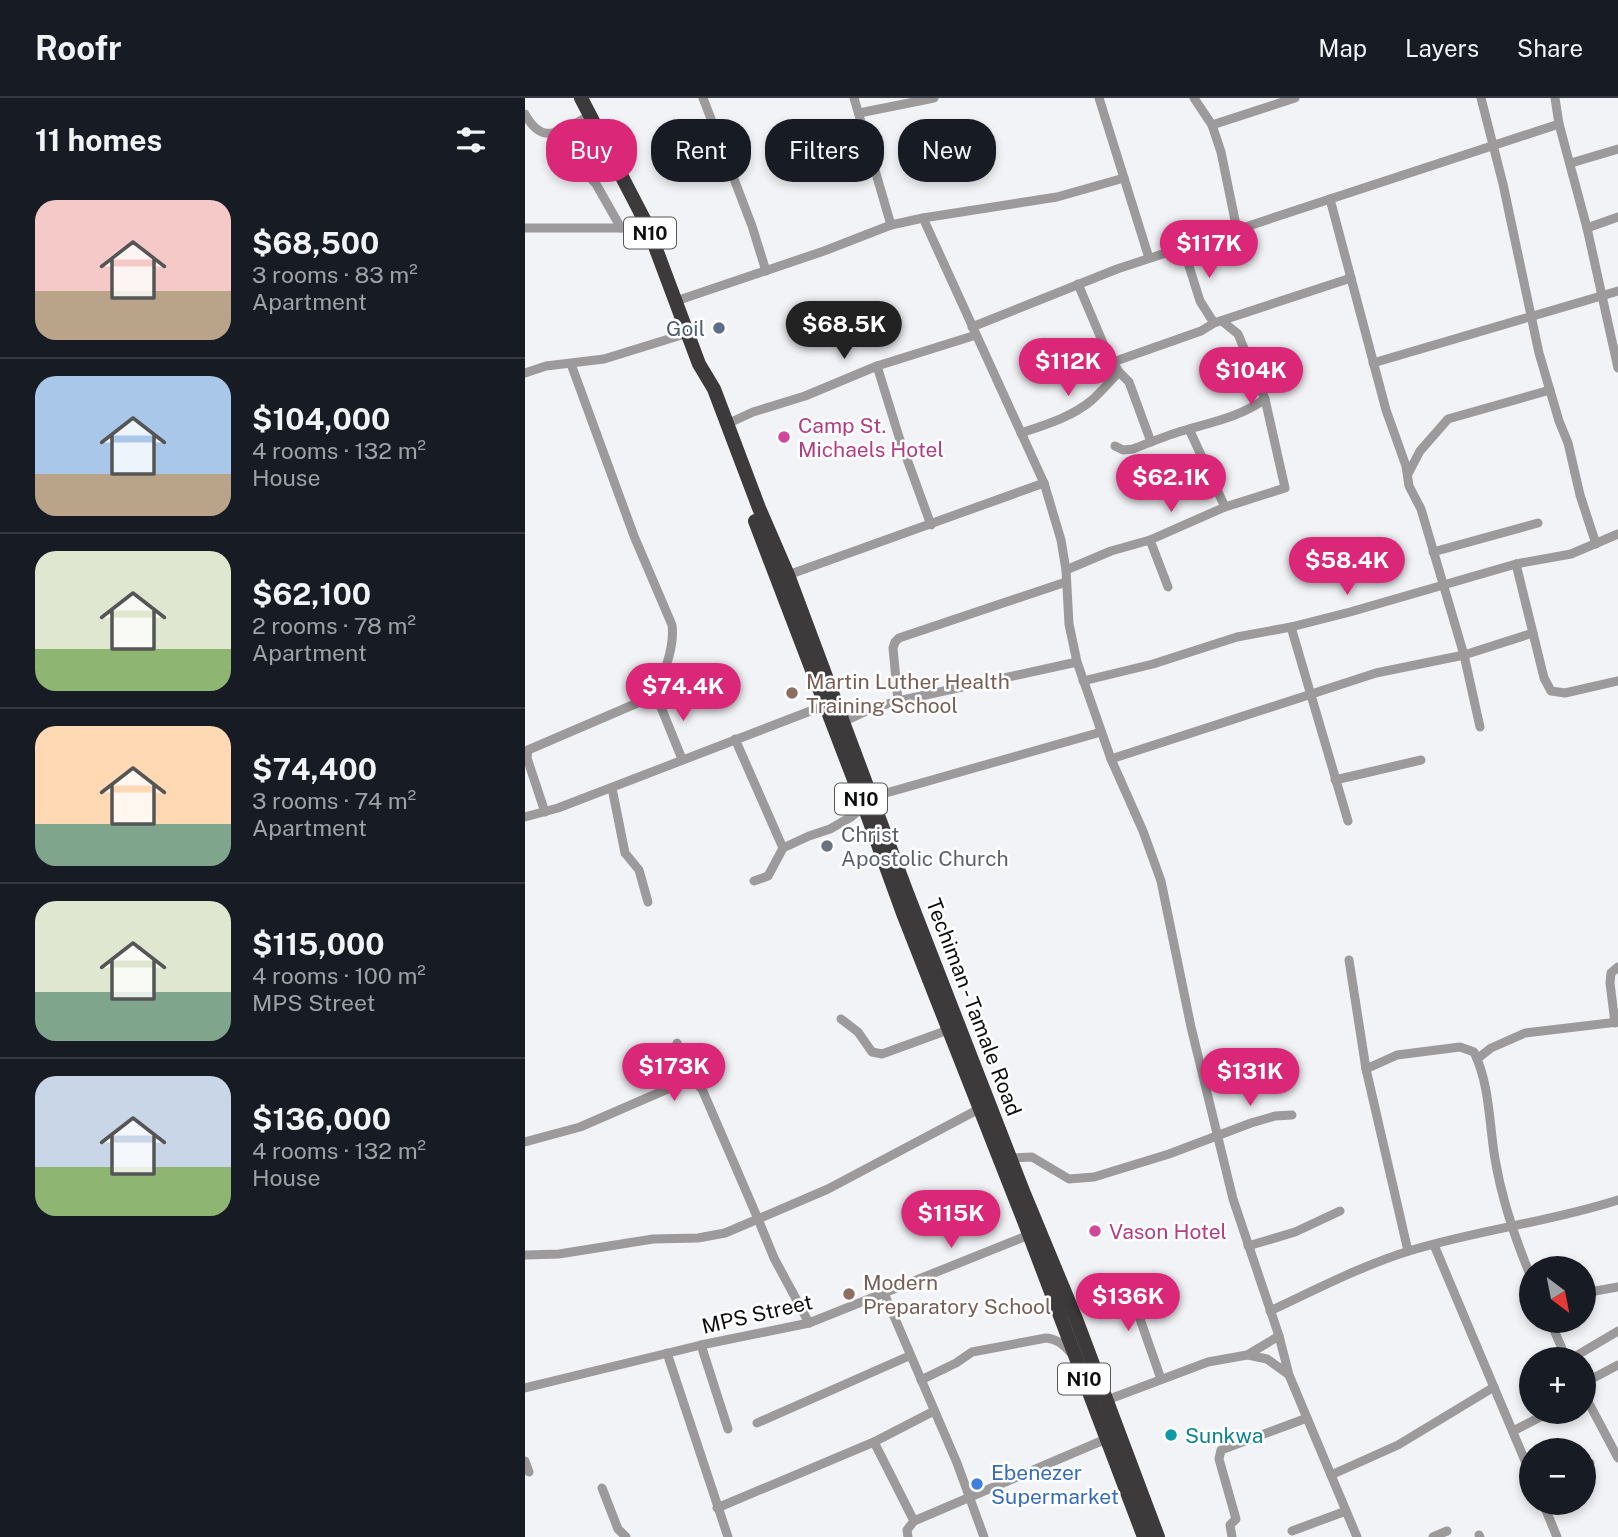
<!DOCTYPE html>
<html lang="en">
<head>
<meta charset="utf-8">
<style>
  :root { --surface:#171b24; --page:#242831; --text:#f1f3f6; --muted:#9ea1a6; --line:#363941; --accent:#db2777 }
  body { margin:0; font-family:"Public Sans",sans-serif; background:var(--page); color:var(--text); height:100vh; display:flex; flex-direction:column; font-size:26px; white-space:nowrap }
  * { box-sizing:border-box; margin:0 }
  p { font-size:23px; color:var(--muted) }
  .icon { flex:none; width:38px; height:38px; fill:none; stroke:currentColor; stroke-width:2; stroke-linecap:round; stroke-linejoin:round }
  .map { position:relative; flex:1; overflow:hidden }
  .side { display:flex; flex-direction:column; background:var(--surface); width:525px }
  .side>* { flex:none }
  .banner { position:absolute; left:21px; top:21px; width:665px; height:63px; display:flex; gap:14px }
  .needle { width:46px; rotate:148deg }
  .buttons { position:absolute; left:994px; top:1158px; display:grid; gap:14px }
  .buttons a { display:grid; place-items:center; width:77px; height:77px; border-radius:50%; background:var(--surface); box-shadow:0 4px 10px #0003; font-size:35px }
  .price { position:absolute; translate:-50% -60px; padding:0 16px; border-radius:24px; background:var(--accent); color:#fff; font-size:23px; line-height:46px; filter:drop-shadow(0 2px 4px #0008) }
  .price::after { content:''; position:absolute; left:50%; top:42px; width:21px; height:16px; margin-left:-10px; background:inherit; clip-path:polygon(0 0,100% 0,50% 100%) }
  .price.selected { background:#222; color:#fff }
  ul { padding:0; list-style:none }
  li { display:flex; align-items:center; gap:21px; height:175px; padding:0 35px }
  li+li { border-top:2px solid var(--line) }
  li span { display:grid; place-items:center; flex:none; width:196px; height:140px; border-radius:21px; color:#555 }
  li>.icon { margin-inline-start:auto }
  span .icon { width:84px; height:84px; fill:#fffc; stroke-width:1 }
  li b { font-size:30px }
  h2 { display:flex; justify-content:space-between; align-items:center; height:84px; padding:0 35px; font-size:30px }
  .pill { padding:0 24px; border-radius:28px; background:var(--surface); box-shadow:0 4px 10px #0003; font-size:24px; line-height:63px }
  .pill.selected { background:var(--accent); color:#fff }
  header { display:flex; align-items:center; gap:42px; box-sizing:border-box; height:98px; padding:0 35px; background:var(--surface); border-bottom:2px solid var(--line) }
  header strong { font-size:33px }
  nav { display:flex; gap:38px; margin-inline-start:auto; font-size:24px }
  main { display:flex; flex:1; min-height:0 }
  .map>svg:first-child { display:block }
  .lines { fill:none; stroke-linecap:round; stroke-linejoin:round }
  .minor { stroke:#9c9a9a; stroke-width:9 }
  .highway { stroke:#3c3a3a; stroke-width:14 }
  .service-dot { fill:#5c6f8a; stroke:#fff; stroke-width:2.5 }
  .hotel-dot { fill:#d1479c; stroke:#fff; stroke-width:2.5 }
  .education-dot { fill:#8d6e63; stroke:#fff; stroke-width:2.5 }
  .worship-dot { fill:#6b7280; stroke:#fff; stroke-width:2.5 }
  .culture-dot { fill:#0f9aa8; stroke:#fff; stroke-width:2.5 }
  .shop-dot { fill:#3f7fe0; stroke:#fff; stroke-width:2.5 }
  .labels { text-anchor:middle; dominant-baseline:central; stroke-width:5; stroke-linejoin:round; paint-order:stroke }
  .shield { fill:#fff; stroke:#565656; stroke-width:2 }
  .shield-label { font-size:19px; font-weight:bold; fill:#0d0e0e }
  .service-label { font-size:21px; fill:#4e5e75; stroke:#fff; text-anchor:end }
  .hotel-label { font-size:21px; fill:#b23c85; stroke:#fff; text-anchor:start }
  .education-label { font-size:21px; fill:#785e54; stroke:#fff; text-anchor:start }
  .worship-label { font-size:21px; fill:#5b616d; stroke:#fff; text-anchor:start }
  .street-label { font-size:21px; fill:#0d0e0e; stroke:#fff }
  .culture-label { font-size:21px; fill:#0d838f; stroke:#fff; text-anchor:start }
  .shop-label { font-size:21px; fill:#366cbe; stroke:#fff; text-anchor:start }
</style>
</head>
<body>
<header>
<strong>Roofr</strong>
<nav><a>Map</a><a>Layers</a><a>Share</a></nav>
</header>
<main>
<section class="side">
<h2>11 homes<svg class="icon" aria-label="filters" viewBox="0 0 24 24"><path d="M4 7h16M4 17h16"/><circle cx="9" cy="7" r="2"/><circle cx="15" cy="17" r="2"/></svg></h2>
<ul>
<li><span style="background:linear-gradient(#f6c9c9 65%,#b9a48a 0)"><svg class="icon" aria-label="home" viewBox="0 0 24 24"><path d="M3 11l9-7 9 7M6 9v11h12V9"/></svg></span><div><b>$68,500</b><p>3 rooms · 83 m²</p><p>Apartment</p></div></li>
<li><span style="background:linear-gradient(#a9c7e8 70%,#b9a48a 0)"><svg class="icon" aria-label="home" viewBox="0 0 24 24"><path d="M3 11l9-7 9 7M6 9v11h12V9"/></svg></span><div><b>$104,000</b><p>4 rooms · 132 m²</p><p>House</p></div></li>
<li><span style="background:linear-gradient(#dfe7d0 70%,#8fb573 0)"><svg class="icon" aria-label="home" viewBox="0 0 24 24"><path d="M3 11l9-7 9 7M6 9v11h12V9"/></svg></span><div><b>$62,100</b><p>2 rooms · 78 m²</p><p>Apartment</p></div></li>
<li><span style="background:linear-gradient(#ffd9b3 70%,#7fa58c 0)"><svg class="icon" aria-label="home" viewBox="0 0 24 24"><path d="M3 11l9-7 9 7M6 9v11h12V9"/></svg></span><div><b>$74,400</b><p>3 rooms · 74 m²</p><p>Apartment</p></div></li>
<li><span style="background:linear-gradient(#dfe7d0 65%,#7fa58c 0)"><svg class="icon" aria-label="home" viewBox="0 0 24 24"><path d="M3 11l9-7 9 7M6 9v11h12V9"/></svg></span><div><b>$115,000</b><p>4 rooms · 100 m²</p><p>MPS Street</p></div></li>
<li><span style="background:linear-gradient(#c9d6e8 65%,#8fb573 0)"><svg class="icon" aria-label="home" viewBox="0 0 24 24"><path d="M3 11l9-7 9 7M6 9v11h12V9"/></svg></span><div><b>$136,000</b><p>4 rooms · 132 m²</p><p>House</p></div></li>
</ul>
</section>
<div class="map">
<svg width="1093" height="1439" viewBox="0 0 1093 1439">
  <rect width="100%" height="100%" fill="#f2f3f6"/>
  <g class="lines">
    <g class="minor">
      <polyline points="178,0 227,128 241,173"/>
      <polyline points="329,0 366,127"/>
      <polyline points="574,0 624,160"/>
      <polyline points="669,0 687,27 696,54 712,132"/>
      <polyline points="956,0 978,86 1014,255 1034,323 1043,345 1055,397 1071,446"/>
      <polyline points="1030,0 1034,26 1062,130 1093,270"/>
      <polyline points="334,15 409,0"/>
      <path d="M0 16C19 52 41 29 66 17"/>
      <polyline points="687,27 770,0"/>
      <polyline points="35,35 57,71 71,86 96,130"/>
      <polyline points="1046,65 1093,51"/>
      <polyline points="805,101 861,312 881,368 884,388 896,411 939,557 955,629"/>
      <polyline points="398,120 519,385 536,442 541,472 544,526 552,564 586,661 618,733 636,783 666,929 708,1101 754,1238 764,1277 832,1439"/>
      <polyline points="0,130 96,130 122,127"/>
      <polyline points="1062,130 1093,119"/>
      <polyline points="658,149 675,203 689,225"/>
      <polyline points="553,186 581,252 594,274 604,284 626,344"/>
      <polyline points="151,203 299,153 366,127 398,120 532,99 599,80"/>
      <polyline points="447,229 592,171 1034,26"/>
      <polyline points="588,264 676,233 689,225 826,180"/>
      <polyline points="848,265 1093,193"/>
      <path d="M46 266 109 438 147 527C150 550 138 576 131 597L157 661"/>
      <polyline points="352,268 374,339 406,427"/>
      <polyline points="0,275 21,268 79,261 163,235"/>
      <polyline points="202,326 228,314 280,298 352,268 451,237"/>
      <polyline points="664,331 700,409"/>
      <path d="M496 335C520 327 547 319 567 302 576 294 585 283 594 274"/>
      <path d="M590 348 598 352 608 351C626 344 645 336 664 331 692 323 716 318 740 301"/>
      <polyline points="883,376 895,353 923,321 1025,292"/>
      <polyline points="625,442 643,489"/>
      <polyline points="908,454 1013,425"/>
      <polyline points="541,472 586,453 625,442 700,409 760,390 740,301 713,236 697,223"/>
      <polyline points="263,477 519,385"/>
      <polyline points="766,529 823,723"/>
      <polyline points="1008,535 1019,580 1026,593 1040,595 1093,583"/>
      <polyline points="558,583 628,566 712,539 766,529 825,514 991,466 1046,456 1093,436"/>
      <polyline points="373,603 368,550 370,544 374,540 541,484"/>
      <polyline points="318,624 348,610 373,603 552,564"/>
      <polyline points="210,641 258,750"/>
      <polyline points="586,661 851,575 939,557 1008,535 991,466"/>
      <polyline points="810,682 896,662"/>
      <polyline points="87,690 100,755 114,772 123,804"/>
      <polyline points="347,699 576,634"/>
      <polyline points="20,714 2,660 3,652 131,597 181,579"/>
      <polyline points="0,719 33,710 301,607"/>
      <polyline points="229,783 243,778 258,750 284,738 305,731 326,719 339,708"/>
      <polyline points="824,862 841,971 883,1153"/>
      <polyline points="316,921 333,934 347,954 357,956 423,932"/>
      <polyline points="1090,925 1085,885 1086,875 1093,869"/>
      <polyline points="152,945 169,983"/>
      <polyline points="952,961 966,950 1000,935 1093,924"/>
      <path d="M841 971 872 957 935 949 949 954C965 987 964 1026 970 1061 977 1102 990 1141 1006 1179"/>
      <polyline points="0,1044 55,1029 161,983 169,983 177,991 233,1121 200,1135 173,1140 128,1141 34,1156 0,1157"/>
      <polyline points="486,1060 507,1059 544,1081 569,1079 644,1056 726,1025 750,1018 767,1017"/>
      <polyline points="909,1147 1006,1377"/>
      <polyline points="723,1148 770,1134 815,1113"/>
      <polyline points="359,1195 432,1365 459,1439"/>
      <polyline points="1059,1195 1093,1189"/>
      <path d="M745 1213C790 1192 836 1168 884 1153 952 1132 1025 1124 1093 1102"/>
      <polyline points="1025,1223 1042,1262"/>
      <polyline points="284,1225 249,1160 233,1121 303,1091 454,1011"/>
      <polyline points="176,1247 203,1331"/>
      <polyline points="142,1255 203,1439"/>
      <polyline points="723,1257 742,1261 763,1276"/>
      <polyline points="1044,1262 1093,1233"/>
      <polyline points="636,1281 615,1221 620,1214 639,1206 641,1197"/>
      <path d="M396 1282 431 1265 447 1254 521 1240C532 1241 538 1246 545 1254"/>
      <polyline points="1059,1285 1093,1267"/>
      <polyline points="0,1290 176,1247 284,1225 504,1137"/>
      <polyline points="1059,1296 1093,1360"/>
      <polyline points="582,1302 683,1264 722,1257 754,1238"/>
      <polyline points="232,1325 384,1258"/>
      <polyline points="988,1333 1025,1314"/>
      <polyline points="349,1344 389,1423"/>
      <polyline points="0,1363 4,1374"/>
      <polyline points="1059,1367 1065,1365"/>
      <polyline points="806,1377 873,1347 969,1289"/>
      <polyline points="77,1390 93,1431 101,1439"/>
      <polyline points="1018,1405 1032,1439"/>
      <polyline points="192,1410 349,1344 409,1313"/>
      <polyline points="767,1433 821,1413"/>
      <polyline points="954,1437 955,1439"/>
      <polyline points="383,1439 382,1432 389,1423 581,1341"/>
      <polyline points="707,1439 705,1427 711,1421 694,1361 696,1352 782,1320"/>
      <polyline points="908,1439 922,1433"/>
    </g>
    <g class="highway">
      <polyline points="56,0 122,127 174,266 189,291 234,410 263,477 382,795 498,1093 551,1221 633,1439"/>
      <polyline points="230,423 339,708 379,818 499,1123 619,1439"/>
    </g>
  </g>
  <circle class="service-dot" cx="194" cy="230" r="7"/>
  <g class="hotel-dot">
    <circle cx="259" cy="339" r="7"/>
    <circle cx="570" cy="1133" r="7"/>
  </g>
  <g class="education-dot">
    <circle cx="267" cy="595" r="7"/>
    <circle cx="324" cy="1196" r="7"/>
  </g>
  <circle class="worship-dot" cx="302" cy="748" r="7"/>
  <circle class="culture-dot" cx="646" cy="1337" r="7"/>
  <circle class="shop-dot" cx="452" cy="1386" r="7"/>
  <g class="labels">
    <g class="shield">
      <rect x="99" y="119.5" width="52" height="31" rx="5"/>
      <rect x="310" y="685.5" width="52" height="31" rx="5"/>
      <rect x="533" y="1265.5" width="52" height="31" rx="5"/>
    </g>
    <g class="shield-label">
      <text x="125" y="135">N10</text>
      <text x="336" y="701">N10</text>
      <text x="559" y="1281">N10</text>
    </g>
    <g class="service-label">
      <text x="180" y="230">Goil</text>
    </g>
    <g class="hotel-label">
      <text x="273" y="327">Camp St.<tspan x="273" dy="24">Michaels Hotel</tspan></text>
      <text x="584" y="1133">Vason Hotel</text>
    </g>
    <g class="education-label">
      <text x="281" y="583">Martin Luther Health<tspan x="281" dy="24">Training School</tspan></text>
      <text x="338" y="1184">Modern<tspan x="338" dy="24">Preparatory School</tspan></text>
    </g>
    <g class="worship-label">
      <text x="316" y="736">Christ<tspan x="316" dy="24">Apostolic Church</tspan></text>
    </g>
    <g class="street-label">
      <text transform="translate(449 909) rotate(69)">Techiman - Tamale Road</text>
      <text transform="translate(232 1216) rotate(-13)">MPS Street</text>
    </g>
    <g class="culture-label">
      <text x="660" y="1337">Sunkwa</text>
    </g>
    <g class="shop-label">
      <text x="466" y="1374">Ebenezer<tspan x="466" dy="24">Supermarket</tspan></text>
    </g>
  </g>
</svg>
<div class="buttons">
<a><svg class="needle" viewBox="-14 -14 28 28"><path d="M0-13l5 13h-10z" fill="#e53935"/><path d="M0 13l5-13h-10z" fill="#9ea1a6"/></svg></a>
<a>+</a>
<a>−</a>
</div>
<b class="price" style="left:684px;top:182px">$117K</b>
<b class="price selected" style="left:319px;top:263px">$68.5K</b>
<b class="price" style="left:543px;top:300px">$112K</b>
<b class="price" style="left:726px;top:309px">$104K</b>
<b class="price" style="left:646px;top:416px">$62.1K</b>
<b class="price" style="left:822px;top:499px">$58.4K</b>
<b class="price" style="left:158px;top:625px">$74.4K</b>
<b class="price" style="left:149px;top:1005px">$173K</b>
<b class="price" style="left:725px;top:1010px">$131K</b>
<b class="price" style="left:426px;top:1152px">$115K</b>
<b class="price" style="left:603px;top:1235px">$136K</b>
<div class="banner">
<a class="pill selected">Buy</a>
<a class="pill">Rent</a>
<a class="pill">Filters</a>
<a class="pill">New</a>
</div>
</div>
</main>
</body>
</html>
